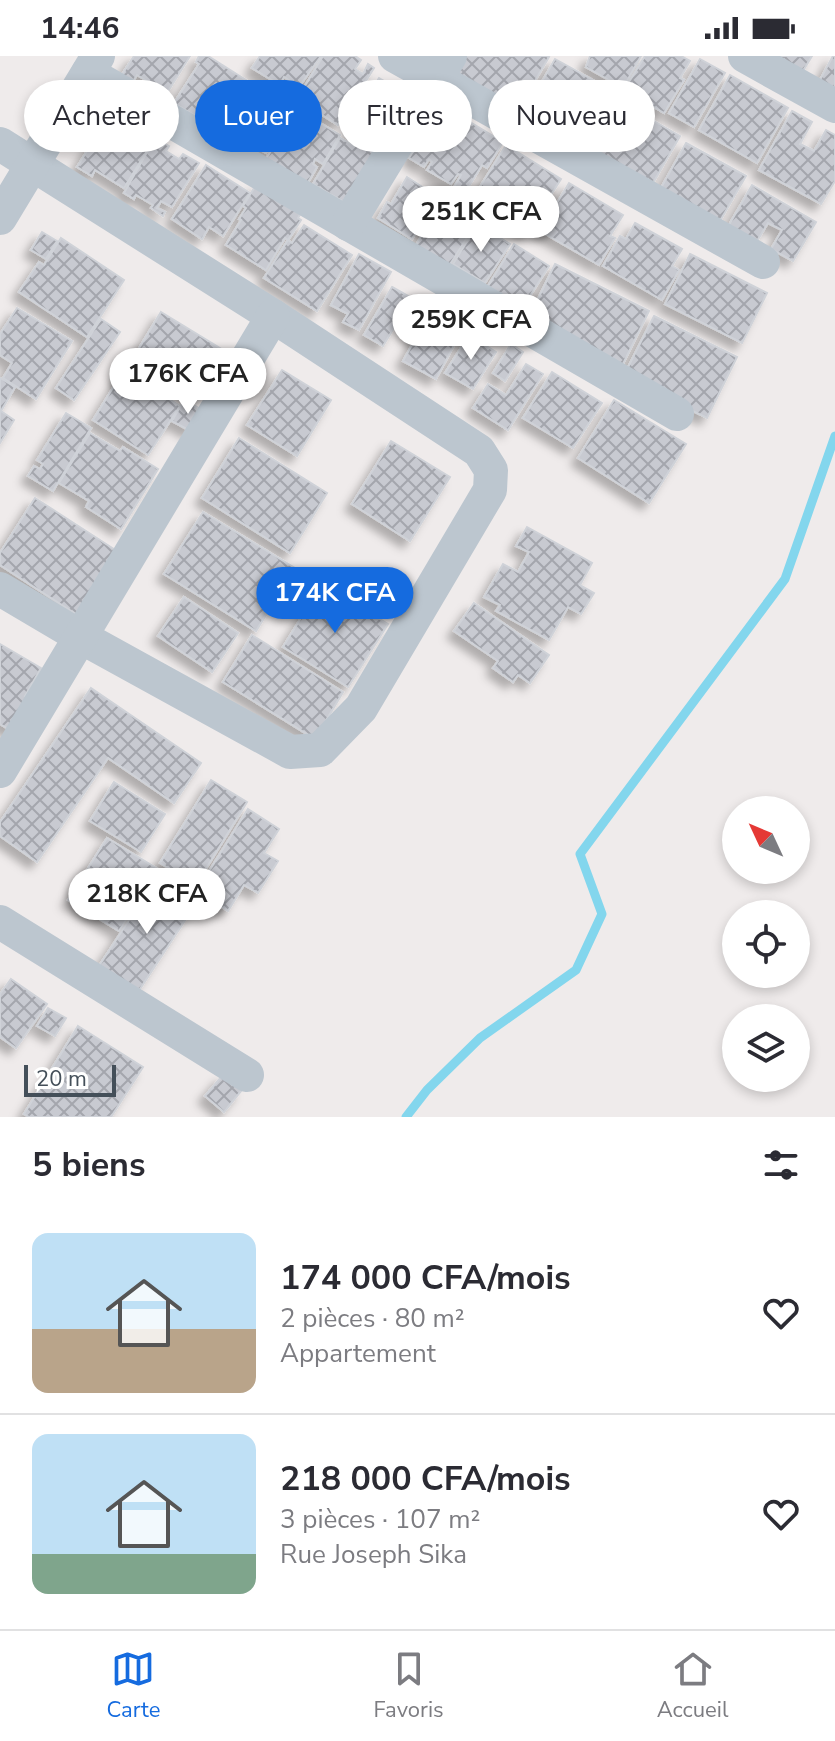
<!DOCTYPE html>
<html lang="fr">
<head>
<meta charset="utf-8">
<style>
  :root { --surface:#fff; --page:#f7f7f7; --text:#2b2b33; --muted:#7c7c81; --line:#e1e1e2; --accent:#156bdf }
  body { margin:0; font-family:"Nunito Sans",sans-serif; background:var(--page); color:var(--text); height:100vh; display:flex; flex-direction:column; font-size:30px; white-space:nowrap }
  * { box-sizing:border-box; margin:0 }
  p { font-size:26px; color:var(--muted) }
  .icon { flex:none; width:44px; height:44px; fill:none; stroke:currentColor; stroke-width:2; stroke-linecap:round; stroke-linejoin:round }
  .map { position:relative; height:1061px; overflow:hidden }
  .panel { display:flex; flex-direction:column; background:var(--surface); flex:1 }
  .panel>* { flex:none }
  .guide { position:absolute; left:24px; top:24px; width:788px; height:72px; display:flex; gap:16px }
  .needle { width:52px; rotate:314deg }
  .controls { position:absolute; left:722px; top:740px; display:grid; gap:16px }
  .controls a { display:grid; place-items:center; width:88px; height:88px; border-radius:50%; background:var(--surface); box-shadow:0 4px 12px #0003; font-size:40px }
  .scale { position:absolute; left:24px; bottom:20px; width:92px; box-sizing:border-box; padding-left:8px; border:4px solid #444f59; border-top:0; font-size:22px; line-height:28px; white-space:nowrap; color:#444f59; -webkit-text-stroke:6px #fff; paint-order:stroke }
  .price { position:absolute; translate:-50% -68px; padding:0 18px; border-radius:28px; background:#fff; color:#222; font-size:26px; line-height:52px; filter:drop-shadow(0 2px 4px #0008) }
  .price::after { content:''; position:absolute; left:50%; top:48px; width:24px; height:18px; margin-left:-12px; background:inherit; clip-path:polygon(0 0,100% 0,50% 100%) }
  .price.selected { background:var(--accent); color:#fff }
  ul { padding:0; list-style:none }
  li { display:flex; align-items:center; gap:24px; height:200px; padding:0 32px }
  li+li { border-top:2px solid var(--line) }
  li span { display:grid; place-items:center; flex:none; width:224px; height:160px; border-radius:16px; color:#555 }
  li>.icon { margin-inline-start:auto }
  span .icon { width:96px; height:96px; fill:#fffc; stroke-width:1 }
  li b { font-size:34px }
  h2 { display:flex; justify-content:space-between; align-items:center; height:96px; padding:0 32px; font-size:34px }
  .tag { padding:0 28px; border-radius:36px; background:var(--surface); box-shadow:0 4px 12px #0003; font-size:28px; line-height:72px }
  .tag.selected { background:var(--accent); color:#fff }
  .status { display:flex; justify-content:space-between; align-items:center; height:56px; padding:0 40px; background:var(--surface); direction:ltr }
  .status svg { height:22px; fill:currentColor }
  .dock { display:flex; justify-content:space-around; align-items:center; height:112px; border-top:2px solid var(--line); background:var(--surface); font-size:22px; color:var(--muted) }
  .dock a { display:grid; justify-items:center; gap:4px }
  .dock .selected { color:var(--accent) }
  .map>svg:first-child { display:block }
  .lines { fill:none; stroke-linecap:round; stroke-linejoin:round }
  .stream { stroke:#83d6ed; stroke-width:9 }
  .building { fill:url(#building-cross-hatch); stroke:#cfd2d8; stroke-width:2; filter:url(#shadow) }
  .street { stroke:#bcc6cf; stroke-width:34 }
</style>
</head>
<body>
<div class="status"><b>14:46</b><svg viewBox="0 0 49 12"><path d="M0 12V9h3v3zM5 12V6h3v6zM10 12V3h3v9zM15 12V0h3v12zM26 1h20v11H26zM47 4h2v5h-2z"/></svg></div>
<div class="map">
<svg width="835" height="1061" viewBox="0 0 835 1061">
  <defs>
    <pattern id="building-cross-hatch" width="8" height="8" patternUnits="userSpaceOnUse" patternTransform="scale(2)"><rect width="8" height="8" fill="#c8cad1"/><path d="M0 0l8 8M0 8l8-8" fill="none" stroke="#a4a6ad"/></pattern>
    <filter id="shadow"><feDropShadow dx="-7" dy="7" stdDeviation="4" flood-color="#0004"/></filter>
  </defs>
  <rect width="100%" height="100%" fill="#efebeb"/>
  <g class="lines">
    <polyline class="stream" points="406,1061 427,1034 480,982 576,914 602,858 580,798 785,523 835,380"/>
  </g>
  <g class="building">
    <polygon points="134,0 190,0 167,37 137,19 132,27 121,20"/>
    <polygon points="199,0 208,0 246,24 226,55 221,52 210,69 174,47 199,8 196,6"/>
    <polygon points="260,0 321,0 299,31 284,21 280,29 252,12"/>
    <polygon points="323,0 355,0 361,4 355,13 363,18 368,8 374,12 338,69 297,43"/>
    <polygon points="463,0 547,0 549,1 515,59 450,21"/>
    <polygon points="590,0 641,0 623,32 586,11"/>
    <polygon points="645,0 681,0 690,5 680,22 684,24 664,57 624,34"/>
    <polygon points="762,0 812,0 798,23"/>
    <polygon points="833,0 835,0 835,42 816,31"/>
    <polygon points="555,3 609,33 577,91 522,60"/>
    <polygon points="700,3 725,17 694,71 669,57"/>
    <polygon points="730,19 788,52 757,107 699,74"/>
    <polygon points="379,22 413,42 386,97 350,74 356,65 353,63"/>
    <polygon points="251,27 293,53 266,97 232,77 242,61 233,57"/>
    <polygon points="437,46 503,86 487,112 482,109 465,137 454,131 461,119 458,118 451,128 427,114 432,106 429,103 424,111 409,102 427,73 422,70"/>
    <polygon points="626,49 680,80 649,134 595,104"/>
    <polygon points="299,54 340,79 323,108 315,103 313,108 317,111 307,128 266,103 277,85 279,86"/>
    <polygon points="112,55 123,62 120,66 133,74 135,70 155,82 124,132 95,114 92,120 77,111"/>
    <polygon points="792,55 812,66 800,88 814,95 826,74 835,79 835,125 821,148 759,114"/>
    <polygon points="155,82 169,90 166,95 179,103 183,98 199,107 172,151 161,145 157,152 165,156 163,160 151,152 153,149 136,139 134,143 124,137"/>
    <polygon points="340,82 353,89 356,83 376,94 346,147 313,128"/>
    <polygon points="686,87 746,120 716,172 657,139"/>
    <polygon points="506,89 561,123 527,176 518,170 527,154 523,152 513,167 490,152 498,139 495,137 487,151 473,142"/>
    <polygon points="206,109 250,137 223,180 209,171 202,183 172,163"/>
    <polygon points="407,121 438,141 412,183 378,162 387,146 391,148"/>
    <polygon points="569,127 623,159 610,180 615,182 599,209 540,175"/>
    <polygon points="256,129 301,157 298,162 301,164 288,184 285,182 266,214 226,189 241,164 239,163 246,152 243,150"/>
    <polygon points="752,129 816,166 793,205 771,193 782,174 768,167 757,185 729,169"/>
    <polygon points="446,140 480,161 449,210 416,189"/>
    <polygon points="635,167 682,193 672,210 679,214 662,244 603,210 620,180 626,183"/>
    <polygon points="478,168 510,188 485,227 453,208"/>
    <polygon points="304,169 352,199 317,255 264,222 288,184 292,187"/>
    <polygon points="42,176 57,185 46,203 31,194"/>
    <polygon points="61,182 124,224 87,281 19,236 39,206 44,209"/>
    <polygon points="514,188 549,210 523,251 488,230"/>
    <polygon points="359,198 391,216 359,274 343,266 348,258 331,249"/>
    <polygon points="690,198 767,237 742,287 665,248"/>
    <polygon points="555,208 649,255 622,310 528,263"/>
    <polygon points="392,231 412,242 383,290 364,279"/>
    <polygon points="434,249 466,267 436,323 403,305"/>
    <polygon points="17,252 72,285 36,343 3,322 12,307 0,299 0,278"/>
    <polygon points="161,256 220,292 193,336 165,318 160,326 130,307"/>
    <polygon points="654,260 737,301 707,362 623,321"/>
    <polygon points="101,263 120,276 74,344 56,332"/>
    <polygon points="469,279 496,296 473,333 445,317"/>
    <polygon points="511,288 523,296 505,325 493,317"/>
    <polygon points="526,308 543,318 508,374 473,352 488,328 506,339"/>
    <polygon points="124,314 180,350 148,399 93,364"/>
    <polygon points="282,314 331,344 297,400 247,369"/>
    <polygon points="552,316 602,347 573,392 523,362"/>
    <polygon points="0,322 15,331 1,355 14,364 0,387"/>
    <polygon points="184,344 204,355 192,376 172,365"/>
    <polygon points="614,344 686,388 649,447 578,402"/>
    <polygon points="66,357 91,372 53,435 28,420 34,410 40,413 43,408 37,404"/>
    <polygon points="90,377 120,395 123,391 158,413 121,473 86,451 89,445 59,427"/>
    <polygon points="239,382 327,437 290,497 202,442"/>
    <polygon points="391,385 450,421 410,485 352,448"/>
    <polygon points="35,442 120,497 79,560 0,509 0,497"/>
    <polygon points="203,456 295,512 256,575 164,518"/>
    <polygon points="527,471 592,507 580,529 594,537 581,558 568,551 549,584 496,555 500,549 484,541 503,508 518,516 529,496 516,490"/>
    <polygon points="322,528 388,568 348,631 283,591"/>
    <polygon points="184,541 238,577 212,616 158,580"/>
    <polygon points="474,547 549,599 530,627 518,619 513,626 493,612 498,605 454,575"/>
    <polygon points="252,579 343,636 315,683 223,626"/>
    <polygon points="0,588 41,612 25,640 33,644 13,676 0,668"/>
    <polygon points="91,632 201,707 174,747 108,702 37,806 0,780 0,766"/>
    <polygon points="211,724 247,746 196,829 160,807"/>
    <polygon points="114,726 165,758 141,796 90,765"/>
    <polygon points="248,753 279,773 264,797 278,805 258,837 244,829 228,855 196,836"/>
    <polygon points="107,782 158,813 119,875 68,844"/>
    <polygon points="158,820 197,846 136,939 97,913"/>
    <polygon points="11,923 47,948 16,992 0,981 0,938"/>
    <polygon points="48,952 66,962 55,980 37,970"/>
    <polygon points="78,970 143,1011 111,1061 29,1061 24,1058"/>
    <polygon points="223,1019 242,1034 224,1056 205,1040"/>
  </g>
  <g class="lines">
    <g class="street">
      <polyline points="395,0 763,206"/>
      <polyline points="745,0 835,50"/>
      <polyline points="88,17 677,358"/>
      <polyline points="0,88 273,260 479,395 491,414 490,434 361,652 320,694 290,696 81,581 0,533"/>
      <polyline points="0,162 98,0"/>
      <polyline points="348,168 450,0"/>
      <polyline points="0,715 273,260"/>
      <polyline points="0,866 247,1019"/>
    </g>
  </g>
</svg>
<div class="controls">
<a><svg class="needle" viewBox="-14 -14 28 28"><path d="M0-13l5 13h-10z" fill="#e53935"/><path d="M0 13l5-13h-10z" fill="#7c7c81"/></svg></a>
<a><svg class="icon" aria-label="locate" viewBox="0 0 24 24"><circle cx="12" cy="12" r="6"/><path d="M12 2v4M12 18v4M2 12h4M18 12h4"/></svg></a>
<a><svg class="icon" aria-label="layers" viewBox="0 0 24 24"><path d="M12 4l9 5-9 5-9-5zM3 14l9 5 9-5"/></svg></a>
</div>
<div class="scale">20 m</div>
<b class="price" style="left:481px;top:198px">251K CFA</b>
<b class="price" style="left:471px;top:306px">259K CFA</b>
<b class="price" style="left:188px;top:360px">176K CFA</b>
<b class="price selected" style="left:335px;top:579px">174K CFA</b>
<b class="price" style="left:147px;top:880px">218K CFA</b>
<div class="guide">
<a class="tag">Acheter</a>
<a class="tag selected">Louer</a>
<a class="tag">Filtres</a>
<a class="tag">Nouveau</a>
</div>
</div>
<section class="panel">
<h2>5 biens<svg class="icon" aria-label="filters" viewBox="0 0 24 24"><path d="M4 7h16M4 17h16"/><circle cx="9" cy="7" r="2"/><circle cx="15" cy="17" r="2"/></svg></h2>
<ul>
<li><span style="background:linear-gradient(#bfe0f5 60%,#b9a48a 0)"><svg class="icon" aria-label="home" viewBox="0 0 24 24"><path d="M3 11l9-7 9 7M6 9v11h12V9"/></svg></span><div><b>174 000 CFA/mois</b><p>2 pièces · 80 m²</p><p>Appartement</p></div><svg class="icon" aria-label="heart" viewBox="0 0 24 24"><path d="M12 20l-8-8c-3-5 5-10 8-4 3-6 11-1 8 4z"/></svg></li>
<li><span style="background:linear-gradient(#bfe0f5 75%,#7fa58c 0)"><svg class="icon" aria-label="home" viewBox="0 0 24 24"><path d="M3 11l9-7 9 7M6 9v11h12V9"/></svg></span><div><b>218 000 CFA/mois</b><p>3 pièces · 107 m²</p><p>Rue Joseph Sika</p></div><svg class="icon" aria-label="heart" viewBox="0 0 24 24"><path d="M12 20l-8-8c-3-5 5-10 8-4 3-6 11-1 8 4z"/></svg></li>
</ul>
</section>
<nav class="dock">
<a class="selected"><svg class="icon" aria-label="map" viewBox="0 0 24 24"><path d="M3 6l6-2 6 2 6-2v14l-6 2-6-2-6 2zM9 4v14M15 6v14"/></svg>Carte</a>
<a><svg class="icon" aria-label="saved" viewBox="0 0 24 24"><path d="M7 4h10v16l-5-4-5 4z"/></svg>Favoris</a>
<a><svg class="icon" aria-label="home" viewBox="0 0 24 24"><path d="M3 11l9-7 9 7M6 9v11h12V9"/></svg>Accueil</a>
</nav>
</body>
</html>
